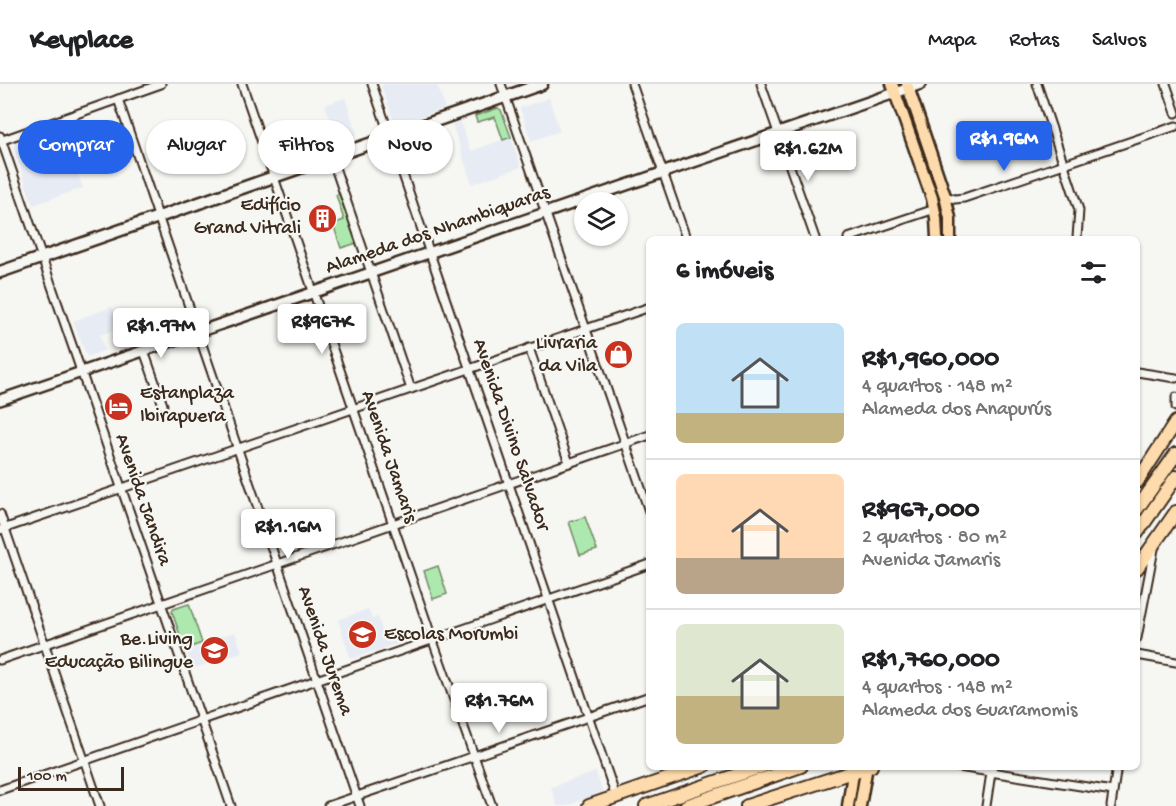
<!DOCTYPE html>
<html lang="pt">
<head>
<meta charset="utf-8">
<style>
  :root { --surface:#fff; --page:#f2f2f2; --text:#202124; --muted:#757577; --line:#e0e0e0; --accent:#2563eb }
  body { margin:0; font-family:"Gochi Hand",sans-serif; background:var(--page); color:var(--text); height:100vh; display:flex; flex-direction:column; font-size:22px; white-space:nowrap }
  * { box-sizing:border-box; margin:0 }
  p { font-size:20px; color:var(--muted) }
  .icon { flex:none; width:33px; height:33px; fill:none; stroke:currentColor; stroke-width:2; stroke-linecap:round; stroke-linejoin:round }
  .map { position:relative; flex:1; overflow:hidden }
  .drawer { position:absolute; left:646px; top:152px; width:494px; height:534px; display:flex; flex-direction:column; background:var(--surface); border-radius:9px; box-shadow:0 2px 4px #0004 }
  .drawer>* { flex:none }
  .banner { position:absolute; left:18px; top:36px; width:538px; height:54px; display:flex; gap:12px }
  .controls { position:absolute; left:574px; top:108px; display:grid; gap:12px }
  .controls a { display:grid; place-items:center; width:54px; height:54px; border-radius:50%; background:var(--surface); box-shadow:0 2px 4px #0004; font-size:30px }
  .scale { position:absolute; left:18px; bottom:15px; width:106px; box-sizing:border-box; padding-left:6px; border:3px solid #3b2a1e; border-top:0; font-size:16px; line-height:21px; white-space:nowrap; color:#3b2a1e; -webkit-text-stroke:4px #f6f6f2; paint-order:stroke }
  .price { position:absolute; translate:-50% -51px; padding:0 14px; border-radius:6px; background:#fff; color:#222; font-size:20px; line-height:39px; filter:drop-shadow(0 2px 3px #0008) }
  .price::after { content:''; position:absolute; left:50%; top:36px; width:18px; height:14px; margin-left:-9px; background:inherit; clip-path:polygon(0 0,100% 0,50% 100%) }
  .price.active { background:var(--accent); color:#fff }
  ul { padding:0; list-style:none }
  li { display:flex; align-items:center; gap:18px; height:150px; padding:0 30px }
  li+li { border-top:2px solid var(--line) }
  li span { display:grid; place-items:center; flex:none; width:168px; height:120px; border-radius:9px; color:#555 }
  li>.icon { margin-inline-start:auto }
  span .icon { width:72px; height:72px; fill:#fffc; stroke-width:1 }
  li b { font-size:26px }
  h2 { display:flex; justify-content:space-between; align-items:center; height:72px; padding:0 30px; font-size:26px }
  .pill { padding:0 21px; border-radius:27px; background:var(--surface); box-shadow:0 2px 4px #0004; font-size:21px; line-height:54px }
  .pill.active { background:var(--accent); color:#fff }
  header { display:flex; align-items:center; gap:36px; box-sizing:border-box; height:84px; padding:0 30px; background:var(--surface); border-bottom:2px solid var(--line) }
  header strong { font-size:28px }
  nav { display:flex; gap:33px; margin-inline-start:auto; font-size:21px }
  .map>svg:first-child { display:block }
  .built { fill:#e7ebf4 }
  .green { fill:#ade9af; stroke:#748a66; stroke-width:1.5 }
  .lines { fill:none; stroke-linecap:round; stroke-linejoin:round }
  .minor-casing { stroke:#3b2a1e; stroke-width:11 }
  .tertiary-casing { stroke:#3b2a1e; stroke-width:14 }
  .secondary-casing { stroke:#3b2a1e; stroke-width:15 }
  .primary-casing { stroke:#3b2a1e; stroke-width:15 }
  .trunk-casing { stroke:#3b2a1e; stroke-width:16 }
  .minor { stroke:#f6f6f2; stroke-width:7 }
  .tertiary { stroke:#f6f6f2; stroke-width:9 }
  .secondary { stroke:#f6f6f2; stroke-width:10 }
  .primary { stroke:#fedbac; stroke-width:10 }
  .trunk { stroke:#fedbac; stroke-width:12 }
  .labels { text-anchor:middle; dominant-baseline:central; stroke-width:4.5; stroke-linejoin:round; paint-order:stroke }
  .poi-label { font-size:20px; fill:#3b2a1e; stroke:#f6f6f2; text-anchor:end }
  .street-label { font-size:20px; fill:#3b2a1e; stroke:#f6f6f2 }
</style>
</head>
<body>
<header>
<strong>Keyplace</strong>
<nav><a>Mapa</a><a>Rotas</a><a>Salvos</a></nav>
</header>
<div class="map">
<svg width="1176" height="722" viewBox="0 0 1176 722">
  <rect width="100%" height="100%" fill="#f6f6f2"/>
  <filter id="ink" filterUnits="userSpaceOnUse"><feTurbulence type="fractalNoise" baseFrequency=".0167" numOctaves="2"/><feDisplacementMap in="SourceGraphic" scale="12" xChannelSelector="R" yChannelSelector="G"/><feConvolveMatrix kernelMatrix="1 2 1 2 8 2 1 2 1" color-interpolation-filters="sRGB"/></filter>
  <g filter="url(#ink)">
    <g class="built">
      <polygon points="385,0 437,0 445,24 398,41 394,38 381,1"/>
      <polygon points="345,14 357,50 337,57 325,21"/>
      <polygon points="549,14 560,47 531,57 520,24"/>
      <polygon points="460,37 471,67 511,53 521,83 472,100 452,40"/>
      <polygon points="32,54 42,84 82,71 86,80 76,84 83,104 33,121 13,63 14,60"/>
      <polygon points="112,223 120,244 100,251 105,266 87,273 73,237"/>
      <polygon points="368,525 372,535 378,533 384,552 393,549 397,560 351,575 338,536"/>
      <polygon points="235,548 242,568 192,585 185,565"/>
      <polygon points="596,688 603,709 566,722 557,722 551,703"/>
    </g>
    <g class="green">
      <polygon points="498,24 501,26 511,53 503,56 495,33 477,38 475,32"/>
      <polygon points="340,109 357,159 341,164 333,140 344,136 336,111"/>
      <polygon points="136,229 145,256 128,262 118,235"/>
      <polygon points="585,433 597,466 580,471 569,438"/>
      <polygon points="438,482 447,510 433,515 424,487"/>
      <polygon points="189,520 202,559 185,565 172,528 173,525"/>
    </g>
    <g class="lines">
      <defs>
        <g id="minor">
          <polyline points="242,0 433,557 492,722"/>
          <polyline points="372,0 616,713"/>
          <polyline points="501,0 650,430"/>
          <polyline points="632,0 686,154"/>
          <polyline points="761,0 815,154"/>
          <polyline points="1037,0 1079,126 1077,154"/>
          <polyline points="1166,0 1176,29"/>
          <polyline points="118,15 360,722"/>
          <polyline points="0,52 231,722"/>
          <polyline points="0,57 161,0"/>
          <polyline points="331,72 411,305"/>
          <polyline points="945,112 955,115 964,114 1176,42"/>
          <polyline points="848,154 935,125"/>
          <polyline points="529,264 569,379"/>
          <polyline points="144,267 163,321"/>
          <polyline points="1137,288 1176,294"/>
          <polyline points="1176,313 1176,323"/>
          <polyline points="0,430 100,722"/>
          <polyline points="0,446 650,223"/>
          <polyline points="1137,554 1154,465"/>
          <polyline points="1137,571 1176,578"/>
          <polyline points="0,576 650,351"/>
          <polyline points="952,682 1113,707"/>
          <polyline points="0,706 650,480"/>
          <polyline points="328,722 650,612"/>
          <polyline points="986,722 992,682"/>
          <polyline points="1111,722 1117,682"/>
        </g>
        <polyline id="tertiary" points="0,316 921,0"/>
        <polyline id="secondary" points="0,188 542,0"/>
        <g id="primary">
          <polyline points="892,0 932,114 936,134 937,154"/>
          <polyline points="907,0 945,112 950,134 950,154"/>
          <polyline points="848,722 854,683"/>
          <polyline points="860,722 867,682"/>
        </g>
        <g id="trunk">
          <polyline points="1137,398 1176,338"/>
          <polyline points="1137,425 1176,370"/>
          <polyline points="1137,449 1176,393"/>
          <polyline points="1137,484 1176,428"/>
          <polyline points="589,722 704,682"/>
          <polyline points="646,722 763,682"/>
          <polyline points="686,722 801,682"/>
          <polyline points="747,722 871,682"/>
        </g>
      </defs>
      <use href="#minor" class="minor-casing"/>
      <use href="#tertiary" class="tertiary-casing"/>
      <use href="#secondary" class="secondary-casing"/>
      <use href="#primary" class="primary-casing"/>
      <use href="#trunk" class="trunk-casing"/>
      <use href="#minor" class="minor"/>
      <use href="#tertiary" class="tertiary"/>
      <use href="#secondary" class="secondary"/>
      <use href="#primary" class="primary"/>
      <use href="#trunk" class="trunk"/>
    </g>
  </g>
  <defs>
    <symbol id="building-disc" viewBox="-11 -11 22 22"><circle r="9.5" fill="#c8321e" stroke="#f6f6f2"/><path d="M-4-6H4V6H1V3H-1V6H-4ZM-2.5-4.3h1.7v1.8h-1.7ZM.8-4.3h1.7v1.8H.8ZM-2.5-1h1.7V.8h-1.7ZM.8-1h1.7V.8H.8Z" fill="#fff"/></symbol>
    <symbol id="shop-disc" viewBox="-11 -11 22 22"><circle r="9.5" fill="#c8321e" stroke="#f6f6f2"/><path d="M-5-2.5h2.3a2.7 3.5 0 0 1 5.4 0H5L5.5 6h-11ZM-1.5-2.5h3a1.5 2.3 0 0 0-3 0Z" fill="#fff"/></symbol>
    <symbol id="hotel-disc" viewBox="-11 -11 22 22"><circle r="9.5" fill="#c8321e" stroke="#f6f6f2"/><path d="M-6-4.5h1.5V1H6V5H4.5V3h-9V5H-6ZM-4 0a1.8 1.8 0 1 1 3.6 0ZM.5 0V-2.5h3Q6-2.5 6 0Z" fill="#fff"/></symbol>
    <symbol id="school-disc" viewBox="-11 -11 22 22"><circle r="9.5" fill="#c8321e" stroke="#f6f6f2"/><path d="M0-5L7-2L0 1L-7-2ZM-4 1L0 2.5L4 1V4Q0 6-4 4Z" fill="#fff"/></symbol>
  </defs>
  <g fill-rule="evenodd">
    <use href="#building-disc" x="306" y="118" width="33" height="33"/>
    <use href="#shop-disc" x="602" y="254" width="33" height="33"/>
    <use href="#hotel-disc" x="102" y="306" width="33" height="33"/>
    <use href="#school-disc" x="346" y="534" width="33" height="33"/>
    <use href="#school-disc" x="198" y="550" width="33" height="33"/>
  </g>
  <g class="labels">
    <g class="poi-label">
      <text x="301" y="122">Edifício<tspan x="301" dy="23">Grand Vitrali</tspan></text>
      <text x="597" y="260">Livraria<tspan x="597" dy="23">da Vila</tspan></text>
      <text x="140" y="310" text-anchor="start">Estanplaza<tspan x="140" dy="23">Ibirapuera</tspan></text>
      <text x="384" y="551" text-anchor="start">Escolas Morumbi</text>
      <text x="193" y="556">Be.Living<tspan x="193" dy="23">Educação Bilingue</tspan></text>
    </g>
    <g class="street-label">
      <text transform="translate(438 147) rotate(-19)">Alameda dos Nhambiquaras</text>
      <text transform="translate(510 351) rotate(71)">Avenida Divino Salvador</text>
      <text transform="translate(388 373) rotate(71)">Avenida Jamaris</text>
      <text transform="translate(142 416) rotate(71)">Avenida Jandira</text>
      <text transform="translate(324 567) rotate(71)">Avenida Jurema</text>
    </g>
  </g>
</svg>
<div class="controls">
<a><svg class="icon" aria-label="layers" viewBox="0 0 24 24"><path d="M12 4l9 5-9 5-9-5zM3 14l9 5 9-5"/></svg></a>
</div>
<div class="scale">100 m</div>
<b class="price active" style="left:1004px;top:88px">R$1.96M</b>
<b class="price" style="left:808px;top:98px">R$1.62M</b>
<b class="price" style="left:322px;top:271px">R$967K</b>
<b class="price" style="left:161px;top:275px">R$1.97M</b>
<b class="price" style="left:288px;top:476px">R$1.16M</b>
<b class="price" style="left:499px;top:650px">R$1.76M</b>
<div class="banner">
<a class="pill active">Comprar</a>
<a class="pill">Alugar</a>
<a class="pill">Filtros</a>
<a class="pill">Novo</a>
</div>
<section class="drawer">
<h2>6 imóveis<svg class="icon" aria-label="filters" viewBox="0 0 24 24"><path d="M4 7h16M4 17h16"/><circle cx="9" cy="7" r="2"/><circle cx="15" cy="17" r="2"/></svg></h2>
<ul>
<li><span style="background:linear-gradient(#bfe0f5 75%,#c2b280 0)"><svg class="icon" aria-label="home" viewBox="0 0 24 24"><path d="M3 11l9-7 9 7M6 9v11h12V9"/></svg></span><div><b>R$1,960,000</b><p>4 quartos · 148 m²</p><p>Alameda dos Anapurús</p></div></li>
<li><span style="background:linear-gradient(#ffd9b3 70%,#b9a48a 0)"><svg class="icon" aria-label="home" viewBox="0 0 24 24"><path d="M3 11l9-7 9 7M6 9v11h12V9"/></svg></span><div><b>R$967,000</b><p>2 quartos · 80 m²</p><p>Avenida Jamaris</p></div></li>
<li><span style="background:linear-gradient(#dfe7d0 60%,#c2b280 0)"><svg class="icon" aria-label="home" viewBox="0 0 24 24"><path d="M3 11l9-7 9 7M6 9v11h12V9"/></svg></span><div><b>R$1,760,000</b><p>4 quartos · 148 m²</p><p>Alameda dos Guaramomis</p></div></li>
</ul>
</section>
</div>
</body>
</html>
